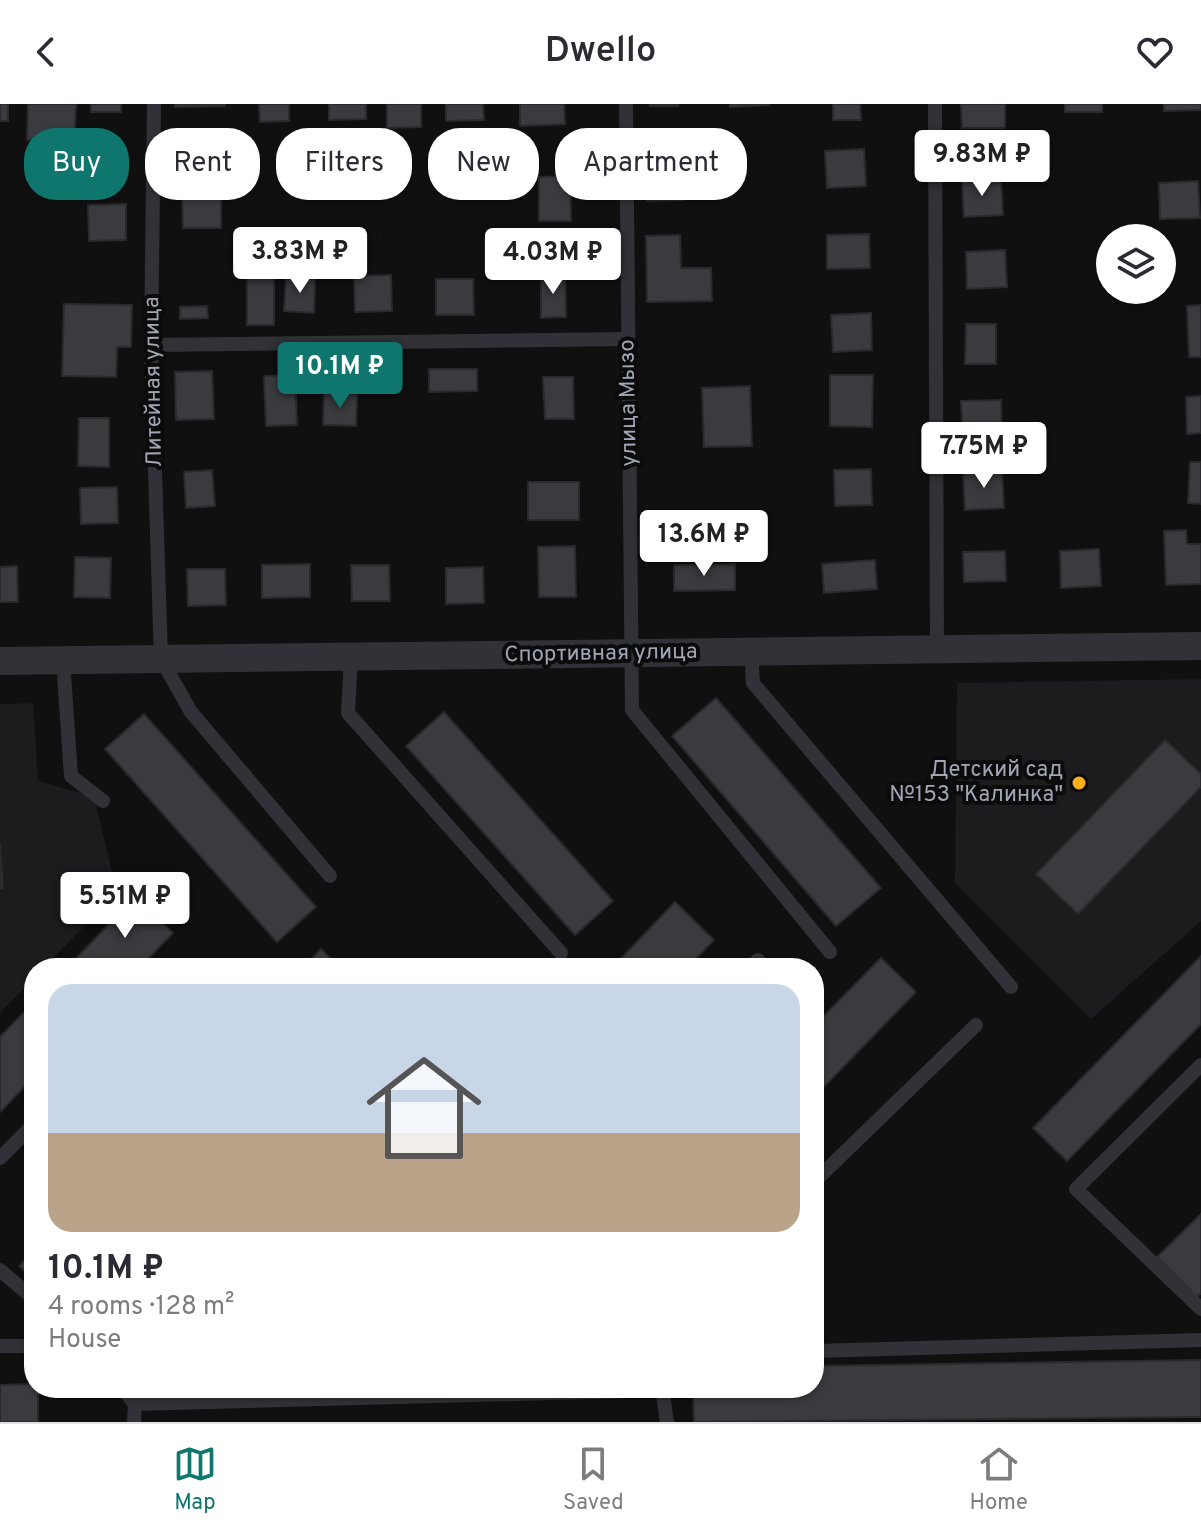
<!DOCTYPE html>
<html lang="en">
<head>
<meta charset="utf-8">
<style>
  :root { --surface:#fff; --page:#f7f7f7; --text:#2b2b33; --muted:#7c7c81; --line:#e1e1e2; --accent:#0f766e }
  body { margin:0; font-family:Overpass,sans-serif; background:var(--page); color:var(--text); height:100vh; display:flex; flex-direction:column; font-size:30px; white-space:nowrap }
  * { box-sizing:border-box; margin:0 }
  p { font-size:26px; color:var(--muted) }
  .icon { flex:none; width:44px; height:44px; fill:none; stroke:currentColor; stroke-width:2; stroke-linecap:round; stroke-linejoin:round }
  .map { position:relative; flex:1; overflow:hidden }
  .side { position:absolute; left:24px; top:854px; width:800px; height:440px; display:flex; flex-direction:column; background:var(--surface); border-radius:32px; box-shadow:0 2px 6px #0004 }
  .side>* { flex:none }
  .hud { position:absolute; left:24px; top:24px; width:800px; height:72px; display:flex; gap:16px }
  .fabs { position:absolute; left:1096px; top:120px; display:grid; gap:16px }
  .fabs a { display:grid; place-items:center; width:80px; height:80px; border-radius:50%; background:var(--surface); box-shadow:0 2px 6px #0004; font-size:40px }
  .price { position:absolute; translate:-50% -68px; padding:0 18px; border-radius:8px; background:#fff; color:#222; font-size:26px; line-height:52px; filter:drop-shadow(0 2px 4px #0008) }
  .price::after { content:''; position:absolute; left:50%; top:48px; width:24px; height:18px; margin-left:-12px; background:inherit; clip-path:polygon(0 0,100% 0,50% 100%) }
  .price.on { background:var(--accent); color:#fff }
  ul { padding:0; list-style:none }
  li { display:grid; align-content:center; gap:16px; height:424px; padding:0 24px }
  li span { display:grid; place-items:center; height:248px; border-radius:24px; color:#555 }
  li>.icon { margin-inline-start:auto }
  span .icon { width:144px; height:144px; fill:#fffc; stroke-width:1 }
  li b { font-size:34px }
  .chip { padding:0 28px; border-radius:32px; background:var(--surface); box-shadow:0 2px 6px #0004; font-size:28px; line-height:72px }
  .chip.on { background:var(--accent); color:#fff }
  header { display:flex; justify-content:space-between; align-items:center; height:104px; padding:0 24px; background:var(--surface); font-size:36px; font-weight:600 }
  .tabs { display:flex; justify-content:space-around; align-items:center; height:112px; border-top:2px solid var(--line); background:var(--surface); font-size:22px; color:var(--muted) }
  .tabs a { display:grid; justify-items:center; gap:4px }
  .tabs .on { color:var(--accent) }
  .map>svg:first-child { display:block }
  .built { fill:#1c1c1e }
  .building { fill:#3a3b3f; stroke:#2a2a2e; stroke-width:2 }
  .lines { fill:none; stroke-linecap:round; stroke-linejoin:round }
  .lane { stroke:#313237; stroke-width:14 }
  .street { stroke:#313237; stroke-width:28 }
  .poi-dot { fill:#fead1b; stroke:#0b0b0c; stroke-width:3 }
  .labels { text-anchor:middle; dominant-baseline:central; stroke-width:8; stroke-linejoin:round; paint-order:stroke }
  .street-label { font-size:22px; fill:#a0a6b3; stroke:#0b0b0c }
  .poi-label { font-size:22px; fill:#a0a6b3; stroke:#0b0b0c; text-anchor:end }
</style>
</head>
<body>
<header><svg class="icon" aria-label="back" viewBox="0 0 24 24"><path d="M15 5l-7 7 7 7"/></svg>Dwello<svg class="icon" aria-label="heart" viewBox="0 0 24 24"><path d="M12 20l-8-8c-3-5 5-10 8-4 3-6 11-1 8 4z"/></svg></header>
<div class="map">
<svg width="1201" height="1318" viewBox="0 0 1201 1318">
  <rect width="100%" height="100%" fill="#101011"/>
  <g class="built">
    <polygon points="1201,575 1201,817 1091,915 955,779 957,579"/>
    <polygon points="33,599 38,677 94,693 117,789 43,864 34,864 34,874 0,909 0,600"/>
  </g>
  <g class="building">
    <rect x="0" y="0" width="8" height="17"/>
    <polygon points="28,0 76,0 74,47 55,47 56,37 27,36"/>
    <rect x="91" y="0" width="30" height="8"/>
    <polygon points="175,0 225,0 225,2 175,3"/>
    <polygon points="259,0 289,0 289,17 260,18"/>
    <polygon points="329,0 366,0 366,15 329,16"/>
    <polygon points="387,0 421,0 421,23 387,24"/>
    <polygon points="446,0 483,0 484,16 446,17"/>
    <polygon points="520,0 564,0 565,20 520,22"/>
    <rect x="650" y="0" width="28" height="2"/>
    <polygon points="730,0 769,0 769,1 730,3"/>
    <polygon points="833,0 860,0 861,16 833,16"/>
    <polygon points="961,0 1005,0 1005,24 962,24"/>
    <rect x="1065" y="0" width="37" height="8"/>
    <polygon points="1164,0 1201,0 1201,6 1164,7"/>
    <polygon points="864,45 866,82 827,84 825,47"/>
    <polygon points="646,51 683,51 683,96 647,97"/>
    <polygon points="570,72 571,117 539,117 539,73"/>
    <polygon points="1001,74 1003,111 964,113 962,76"/>
    <polygon points="1198,77 1200,114 1160,115 1159,79"/>
    <polygon points="182,88 221,88 221,124 183,124"/>
    <polygon points="126,100 126,136 89,137 88,101"/>
    <polygon points="869,130 870,164 827,165 827,131"/>
    <polygon points="680,131 681,164 711,164 712,197 647,198 646,132"/>
    <polygon points="1005,146 1007,183 967,185 966,148"/>
    <rect x="247" y="155" width="27" height="66"/>
    <polygon points="541,170 565,170 566,213 541,214"/>
    <polygon points="391,171 392,207 355,208 354,172"/>
    <polygon points="286,174 315,175 314,209 284,207"/>
    <polygon points="436,175 473,175 474,211 436,211"/>
    <polygon points="64,200 132,201 131,243 117,243 116,273 62,272"/>
    <polygon points="1201,201 1201,253 1189,253 1187,202"/>
    <polygon points="207,202 208,214 180,215 180,203"/>
    <polygon points="871,209 872,246 833,248 831,211"/>
    <polygon points="966,220 996,220 996,260 965,260"/>
    <polygon points="429,265 477,265 477,287 429,288"/>
    <polygon points="212,267 214,315 176,316 175,268"/>
    <polygon points="295,271 297,321 266,322 264,272"/>
    <polygon points="830,271 873,271 872,323 830,322"/>
    <polygon points="543,273 573,273 574,315 545,315"/>
    <polygon points="750,282 752,342 704,343 702,284"/>
    <polygon points="324,289 357,290 356,322 323,321"/>
    <polygon points="1201,292 1201,329 1187,330 1186,293"/>
    <polygon points="1001,296 1002,333 963,334 961,297"/>
    <polygon points="79,314 109,314 109,363 78,362"/>
    <polygon points="1190,358 1201,358 1201,400 1188,399"/>
    <polygon points="871,365 872,401 835,402 834,366"/>
    <polygon points="212,366 215,402 186,404 184,368"/>
    <polygon points="1002,367 1004,404 965,406 963,369"/>
    <rect x="528" y="378" width="51" height="38"/>
    <polygon points="117,383 118,419 81,420 80,384"/>
    <polygon points="1186,426 1187,440 1201,440 1201,480 1166,481 1164,427"/>
    <polygon points="575,442 576,493 539,493 538,443"/>
    <polygon points="1099,445 1101,482 1061,484 1060,447"/>
    <polygon points="1005,447 1006,477 964,478 963,448"/>
    <polygon points="75,453 111,454 110,494 74,493"/>
    <polygon points="875,456 877,485 824,489 822,460"/>
    <polygon points="310,460 310,493 262,494 262,461"/>
    <polygon points="735,460 735,486 674,487 674,461"/>
    <polygon points="351,461 389,461 390,497 352,497"/>
    <polygon points="17,462 18,498 0,498 0,463"/>
    <polygon points="483,463 484,499 446,500 446,464"/>
    <polygon points="187,465 225,465 226,501 188,502"/>
    <polygon points="716,594 881,784 836,822 672,632"/>
    <polygon points="444,608 613,797 575,831 406,642"/>
    <polygon points="144,610 316,803 277,838 105,645"/>
    <polygon points="1165,636 1201,670 1201,683 1078,810 1036,770"/>
    <polygon points="0,740 3,784 0,784"/>
    <polygon points="135,793 173,829 139,864 67,864"/>
    <polygon points="675,798 714,836 687,864 612,864"/>
    <polygon points="321,845 340,864 303,864"/>
    <polygon points="1201,852 1201,920 1067,1057 1033,1024"/>
    <polygon points="881,854 916,888 814,993 814,922"/>
    <polygon points="34,898 34,973 0,1008 0,933"/>
    <polygon points="1201,1110 1201,1189 1197,1193 1157,1153"/>
    <polygon points="34,1146 34,1176 19,1162"/>
    <polygon points="1201,1256 1201,1313 694,1318 693,1284 814,1284 814,1262"/>
    <polygon points="34,1280 34,1284 38,1284 38,1318 0,1318 0,1281"/>
  </g>
  <g class="lines">
    <g class="lane">
      <polyline points="154,0 151,241 161,555 191,608 330,772"/>
      <polyline points="626,0 632,606 830,848"/>
      <polyline points="935,0 937,545"/>
      <polyline points="151,241 628,235"/>
      <polyline points="751,548 753,579 1011,883"/>
      <polyline points="351,553 348,609 561,849"/>
      <polyline points="63,556 71,672 103,697"/>
      <polyline points="750,864 758,856"/>
      <polyline points="1201,961 1076,1085 1201,1205"/>
      <polyline points="0,1054 34,1020"/>
      <polyline points="814,1078 976,921"/>
      <polyline points="0,1166 34,1195"/>
      <polyline points="0,1242 34,1242"/>
      <polyline points="814,1247 1201,1236"/>
      <polyline points="122,1284 135,1300 134,1318"/>
      <polyline points="662,1284 667,1318"/>
      <polyline points="135,1300 664,1286"/>
    </g>
    <polyline class="street" points="0,557 1201,542"/>
  </g>
  <circle class="poi-dot" cx="1079" cy="679" r="8"/>
  <g class="labels">
    <g class="street-label">
      <text transform="translate(154 278) rotate(-91)">Литейная улица</text>
      <text transform="translate(629 299) rotate(-91)">улица Мызо</text>
      <text transform="translate(601 550) rotate(-1)">Спортивная улица</text>
    </g>
    <g class="poi-label">
      <text x="1063" y="666">Детский сад<tspan x="1063" dy="25">№153 "Калинка"</tspan></text>
    </g>
  </g>
</svg>
<div class="fabs">
<a><svg class="icon" aria-label="layers" viewBox="0 0 24 24"><path d="M12 4l9 5-9 5-9-5zM3 14l9 5 9-5"/></svg></a>
</div>
<b class="price" style="left:982px;top:94px">9.83M ₽</b>
<b class="price" style="left:300px;top:191px">3.83M ₽</b>
<b class="price" style="left:553px;top:192px">4.03M ₽</b>
<b class="price on" style="left:340px;top:306px">10.1M ₽</b>
<b class="price" style="left:984px;top:386px">7.75M ₽</b>
<b class="price" style="left:704px;top:474px">13.6M ₽</b>
<b class="price" style="left:125px;top:836px">5.51M ₽</b>
<div class="hud">
<a class="chip on">Buy</a>
<a class="chip">Rent</a>
<a class="chip">Filters</a>
<a class="chip">New</a>
<a class="chip">Apartment</a>
</div>
<section class="side">
<ul>
<li><span style="background:linear-gradient(#c9d6e8 60%,#b9a48a 0)"><svg class="icon" aria-label="home" viewBox="0 0 24 24"><path d="M3 11l9-7 9 7M6 9v11h12V9"/></svg></span><div><b>10.1M ₽</b><p>4 rooms · 128 m²</p><p>House</p></div></li>
</ul>
</section>
</div>
<nav class="tabs">
<a class="on"><svg class="icon" aria-label="map" viewBox="0 0 24 24"><path d="M3 6l6-2 6 2 6-2v14l-6 2-6-2-6 2zM9 4v14M15 6v14"/></svg>Map</a>
<a><svg class="icon" aria-label="saved" viewBox="0 0 24 24"><path d="M7 4h10v16l-5-4-5 4z"/></svg>Saved</a>
<a><svg class="icon" aria-label="home" viewBox="0 0 24 24"><path d="M3 11l9-7 9 7M6 9v11h12V9"/></svg>Home</a>
</nav>
</body>
</html>
